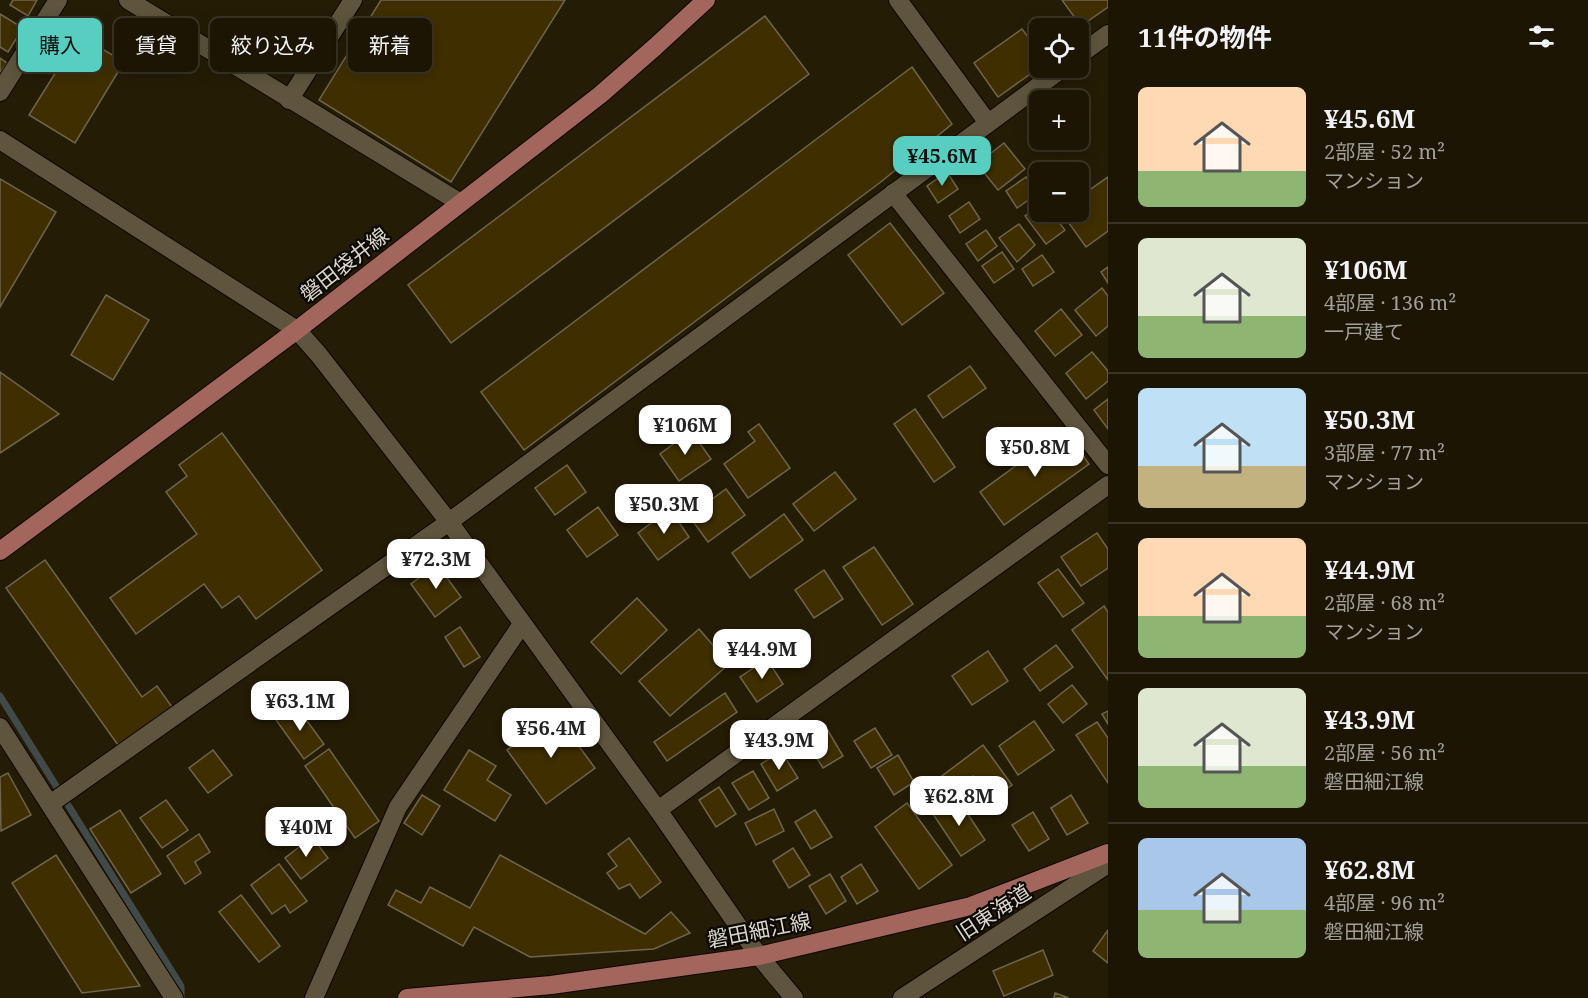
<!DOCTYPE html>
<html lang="ja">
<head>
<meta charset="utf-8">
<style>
  :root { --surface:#1c1504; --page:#292213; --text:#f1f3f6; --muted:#a09f9a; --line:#3a3426; --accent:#58cec1 }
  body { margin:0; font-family:"Noto Serif","Noto Sans JP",serif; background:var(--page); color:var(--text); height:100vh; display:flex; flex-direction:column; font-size:22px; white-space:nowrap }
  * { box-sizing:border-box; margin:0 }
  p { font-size:20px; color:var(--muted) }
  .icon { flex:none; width:33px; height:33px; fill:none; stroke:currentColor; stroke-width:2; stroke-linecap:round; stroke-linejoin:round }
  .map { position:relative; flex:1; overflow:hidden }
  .drawer { display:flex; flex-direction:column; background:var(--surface); width:480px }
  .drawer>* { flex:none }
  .banner { position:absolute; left:18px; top:18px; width:570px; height:54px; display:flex; gap:12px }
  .buttons { position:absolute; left:1029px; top:18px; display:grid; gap:12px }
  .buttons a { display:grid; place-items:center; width:60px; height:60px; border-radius:9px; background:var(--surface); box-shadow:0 3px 15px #0003,0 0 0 2px var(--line); font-size:30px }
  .price { position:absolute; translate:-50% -51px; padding:0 14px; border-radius:12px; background:#fff; color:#222; font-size:20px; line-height:39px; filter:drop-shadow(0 2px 3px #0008) }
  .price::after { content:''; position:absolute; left:50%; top:36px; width:18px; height:14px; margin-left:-9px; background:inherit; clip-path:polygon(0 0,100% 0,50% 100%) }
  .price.current { background:var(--accent); color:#111 }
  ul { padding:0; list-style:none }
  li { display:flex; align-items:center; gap:18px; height:150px; padding:0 30px }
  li+li { border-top:2px solid var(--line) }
  li span { display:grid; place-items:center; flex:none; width:168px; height:120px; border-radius:9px; color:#555 }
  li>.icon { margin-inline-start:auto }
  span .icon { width:72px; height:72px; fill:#fffc; stroke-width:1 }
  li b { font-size:26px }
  h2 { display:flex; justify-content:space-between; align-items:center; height:72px; padding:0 30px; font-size:26px }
  .pill { padding:0 21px; border-radius:9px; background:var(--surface); box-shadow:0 3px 15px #0003,0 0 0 2px var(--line); font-size:21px; line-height:54px }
  .pill.current { background:var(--accent); color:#111 }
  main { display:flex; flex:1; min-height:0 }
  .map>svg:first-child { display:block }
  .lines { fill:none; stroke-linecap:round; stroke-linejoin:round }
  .stream { stroke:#424a49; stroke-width:7 }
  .building { fill:#3f2f00; stroke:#6f654d; stroke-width:1.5 }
  .minor-casing { stroke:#0e0600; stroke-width:20 }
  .major-casing { stroke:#0e0600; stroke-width:20 }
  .minor { stroke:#5f553e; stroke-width:18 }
  .major { stroke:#a3665d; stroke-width:18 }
  .labels { text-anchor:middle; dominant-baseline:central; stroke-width:4.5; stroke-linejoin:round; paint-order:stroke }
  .street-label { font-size:21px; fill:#dbd6c9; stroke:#0b0702 }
</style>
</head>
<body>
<main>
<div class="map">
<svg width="1108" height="998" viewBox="0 0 1108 998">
  <rect width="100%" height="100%" fill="#251c06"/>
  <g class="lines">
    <polyline class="stream" points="0,696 181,986 181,998"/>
  </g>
  <g class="building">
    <polygon points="13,0 37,0 28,16 10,5"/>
    <polygon points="381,0 565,0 451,182 319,100"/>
    <polygon points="1062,0 1108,0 1108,7 1081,26"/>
    <polygon points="0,14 23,28 8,52 0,47"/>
    <polygon points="765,16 809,74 451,343 408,285"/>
    <polygon points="1022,29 1040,53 1040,67 998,97 974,63"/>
    <polygon points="79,35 124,62 75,143 29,115"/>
    <polygon points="0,58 7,63 0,73"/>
    <polygon points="912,67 952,124 882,181 524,450 481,392"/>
    <polygon points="1004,143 1025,169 998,190 977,164"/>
    <polygon points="947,172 958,189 938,203 927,186"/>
    <polygon points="1026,177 1037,194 1017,208 1006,191"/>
    <polygon points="1108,177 1108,231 1086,247 1061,212 1078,212 1078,198"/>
    <polygon points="0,179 56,212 0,307"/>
    <polygon points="969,202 980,219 960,233 949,216"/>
    <polygon points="1040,205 1040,212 1051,212 1065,230 1046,244 1025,216"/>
    <polygon points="890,223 944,293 902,325 848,255"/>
    <polygon points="1019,224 1035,245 1017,262 999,238"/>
    <polygon points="986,230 997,246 978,261 966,244"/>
    <polygon points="1002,252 1014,269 994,283 982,266"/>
    <polygon points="1042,255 1054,272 1033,286 1022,269"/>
    <polygon points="1108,267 1108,283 1101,272"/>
    <polygon points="1102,288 1108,296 1108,326 1096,336 1075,310"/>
    <polygon points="106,295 149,320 113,380 71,355"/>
    <polygon points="1061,309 1082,335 1055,356 1035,331"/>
    <polygon points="1092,352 1108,371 1108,381 1086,399 1066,373"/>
    <polygon points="970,366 986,388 943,418 928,396"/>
    <polygon points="0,372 59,414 0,453"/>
    <polygon points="1108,399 1108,429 1094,410"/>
    <polygon points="915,409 955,467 934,482 894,424"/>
    <polygon points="759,424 790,468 748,498 724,464 755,441 748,432"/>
    <polygon points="1065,430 1089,464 1004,525 980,492"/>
    <polygon points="691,431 711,459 679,481 660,454"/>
    <polygon points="222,433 322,570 256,619 239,596 222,608 204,584 136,634 110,598 197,534 166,492 187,476 179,465"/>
    <polygon points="567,465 586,492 555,515 535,488"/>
    <polygon points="835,472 856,499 814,531 793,504"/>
    <polygon points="726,489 745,515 708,542 689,516"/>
    <polygon points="598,507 618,535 587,557 567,530"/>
    <polygon points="670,509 689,537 658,560 638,533"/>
    <polygon points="784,514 803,540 750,578 732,553"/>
    <polygon points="1097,533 1108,549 1108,568 1081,586 1061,557"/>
    <polygon points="874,547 913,604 882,625 843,567"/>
    <polygon points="45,560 142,697 157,686 172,707 118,745 6,588"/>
    <polygon points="437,564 461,597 435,617 411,584"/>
    <polygon points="1058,569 1084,603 1063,617 1038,583"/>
    <polygon points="824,570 843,599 814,618 795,590"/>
    <polygon points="637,598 667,630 621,674 591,642"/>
    <polygon points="1104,606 1108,612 1108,680 1072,630"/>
    <polygon points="460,627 480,657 464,667 445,637"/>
    <polygon points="699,629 729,664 670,716 639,681"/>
    <polygon points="1056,645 1073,667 1040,691 1024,669"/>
    <polygon points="988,651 1008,681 972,705 952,676"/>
    <polygon points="767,659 783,684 757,702 740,677"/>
    <polygon points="1072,685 1087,704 1063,723 1048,704"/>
    <polygon points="725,693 737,712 667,761 654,742"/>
    <polygon points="296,706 324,744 304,759 276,720"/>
    <polygon points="1108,711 1108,724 1102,714"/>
    <polygon points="555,714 595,768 546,804 507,750"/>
    <polygon points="1034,721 1054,750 1018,775 999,746"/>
    <polygon points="1097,722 1108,738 1108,783 1076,735"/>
    <polygon points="875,728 892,755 871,768 854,741"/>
    <polygon points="827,729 843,756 823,768 806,741"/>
    <polygon points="983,745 1012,785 991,800 973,776 933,806 922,791"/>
    <polygon points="329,749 379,821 355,838 305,766"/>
    <polygon points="213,750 232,775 208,793 189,768"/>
    <polygon points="469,750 496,766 487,780 511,795 495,821 444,790"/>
    <polygon points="781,751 798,778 777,791 761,764"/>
    <polygon points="898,755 914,782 894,795 877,768"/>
    <polygon points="753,771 769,798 749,810 732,783"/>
    <polygon points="8,773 31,815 1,831 0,777"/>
    <polygon points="719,787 736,814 716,827 699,800"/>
    <polygon points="422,795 440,806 422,835 404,823"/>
    <polygon points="1071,795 1088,823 1067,835 1051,808"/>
    <polygon points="957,798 985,840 961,856 933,814"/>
    <polygon points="166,800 188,830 162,848 140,818"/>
    <polygon points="907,803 952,865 919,889 875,827"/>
    <polygon points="774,809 784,831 756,845 745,823"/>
    <polygon points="120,810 161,874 131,893 90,829"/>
    <polygon points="815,810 832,837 811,849 795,822"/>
    <polygon points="1033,812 1049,839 1029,851 1012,825"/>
    <polygon points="199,834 210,852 195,862 201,873 185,884 167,856"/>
    <polygon points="312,837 328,858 301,879 285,858"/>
    <polygon points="629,838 661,882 640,898 630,884 619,889 607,873 617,866 608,854"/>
    <polygon points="793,848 810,875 789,888 773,861"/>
    <polygon points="56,855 140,986 82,993 12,883"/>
    <polygon points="500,855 645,934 671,912 690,933 654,949 530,957 474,927 463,946 388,905 396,890 421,903 430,887 470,908"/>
    <polygon points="279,864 307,901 290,913 285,905 272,914 251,885"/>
    <polygon points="861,864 878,891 857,904 841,877"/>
    <polygon points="830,874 846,901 826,914 809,886"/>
    <polygon points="241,895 280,946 259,962 219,912"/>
    <polygon points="1108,930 1108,963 1093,951"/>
    <polygon points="1043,950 1053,975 1004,996 993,971"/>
    <polygon points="1055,993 1069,998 1054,998"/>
  </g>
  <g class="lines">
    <defs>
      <g id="minor">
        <polyline points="128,0 459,202"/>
        <polyline points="898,0 988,123"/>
        <polyline points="1078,56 1108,34"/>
        <polyline points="0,92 58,0"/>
        <polyline points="289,100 353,0"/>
        <polyline points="0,140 297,330 319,355 449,522 658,810 759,956 794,998"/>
        <polyline points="893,193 1108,465"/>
        <polyline points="0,727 174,998"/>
        <polyline points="50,804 449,522 1063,68"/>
        <polyline points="658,810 1108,485"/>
        <polyline points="314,998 398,807 522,624"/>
        <polyline points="902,998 1108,864"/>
      </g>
      <g id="major">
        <polyline points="0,551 297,330 600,95 655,47 706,0"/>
        <polyline points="407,998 551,985 759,956 971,906 1108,853"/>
      </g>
    </defs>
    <use href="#minor" class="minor-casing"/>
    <use href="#major" class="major-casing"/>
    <use href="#minor" class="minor"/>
    <use href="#major" class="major"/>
  </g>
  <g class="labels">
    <g class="street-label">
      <text transform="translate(344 264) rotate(-38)">磐田袋井線</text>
      <text transform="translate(993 912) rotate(-33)">旧東海道</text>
      <text transform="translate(759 930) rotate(-11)">磐田細江線</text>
    </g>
  </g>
</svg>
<div class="buttons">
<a><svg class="icon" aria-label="locate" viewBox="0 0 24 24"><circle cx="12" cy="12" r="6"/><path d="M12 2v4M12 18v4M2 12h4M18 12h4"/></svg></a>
<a>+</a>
<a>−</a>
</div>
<b class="price current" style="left:942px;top:187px">¥45.6M</b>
<b class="price" style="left:685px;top:456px">¥106M</b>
<b class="price" style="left:1035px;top:478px">¥50.8M</b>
<b class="price" style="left:664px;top:535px">¥50.3M</b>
<b class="price" style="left:436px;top:590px">¥72.3M</b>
<b class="price" style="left:762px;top:680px">¥44.9M</b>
<b class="price" style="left:300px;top:732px">¥63.1M</b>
<b class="price" style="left:551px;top:759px">¥56.4M</b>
<b class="price" style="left:779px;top:771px">¥43.9M</b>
<b class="price" style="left:959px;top:827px">¥62.8M</b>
<b class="price" style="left:306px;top:858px">¥40M</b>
<div class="banner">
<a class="pill current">購入</a>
<a class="pill">賃貸</a>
<a class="pill">絞り込み</a>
<a class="pill">新着</a>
</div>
</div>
<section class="drawer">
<h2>11件の物件<svg class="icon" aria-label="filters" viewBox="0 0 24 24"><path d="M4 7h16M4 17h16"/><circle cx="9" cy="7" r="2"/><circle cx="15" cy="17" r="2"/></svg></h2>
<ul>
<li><span style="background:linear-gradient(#ffd9b3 70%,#8fb573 0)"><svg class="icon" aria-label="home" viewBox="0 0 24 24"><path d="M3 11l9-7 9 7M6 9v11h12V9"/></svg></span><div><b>¥45.6M</b><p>2部屋 · 52 m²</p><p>マンション</p></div></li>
<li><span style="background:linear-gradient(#dfe7d0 65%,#8fb573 0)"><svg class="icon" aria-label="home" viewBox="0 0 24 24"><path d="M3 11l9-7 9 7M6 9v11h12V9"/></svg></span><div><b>¥106M</b><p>4部屋 · 136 m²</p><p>一戸建て</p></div></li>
<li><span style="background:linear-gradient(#bfe0f5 65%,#c2b280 0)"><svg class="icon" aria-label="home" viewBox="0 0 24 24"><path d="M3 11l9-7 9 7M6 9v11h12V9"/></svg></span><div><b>¥50.3M</b><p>3部屋 · 77 m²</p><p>マンション</p></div></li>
<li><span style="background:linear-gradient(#ffd9b3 65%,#8fb573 0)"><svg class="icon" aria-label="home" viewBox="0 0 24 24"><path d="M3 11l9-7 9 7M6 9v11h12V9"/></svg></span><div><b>¥44.9M</b><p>2部屋 · 68 m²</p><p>マンション</p></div></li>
<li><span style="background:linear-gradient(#dfe7d0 65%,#8fb573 0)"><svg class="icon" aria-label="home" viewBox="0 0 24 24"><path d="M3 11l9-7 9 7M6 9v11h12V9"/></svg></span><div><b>¥43.9M</b><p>2部屋 · 56 m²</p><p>磐田細江線</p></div></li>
<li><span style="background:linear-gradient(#a9c7e8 60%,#8fb573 0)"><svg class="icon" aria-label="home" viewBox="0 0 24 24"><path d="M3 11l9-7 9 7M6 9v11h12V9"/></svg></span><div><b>¥62.8M</b><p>4部屋 · 96 m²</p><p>磐田細江線</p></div></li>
</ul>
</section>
</main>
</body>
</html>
